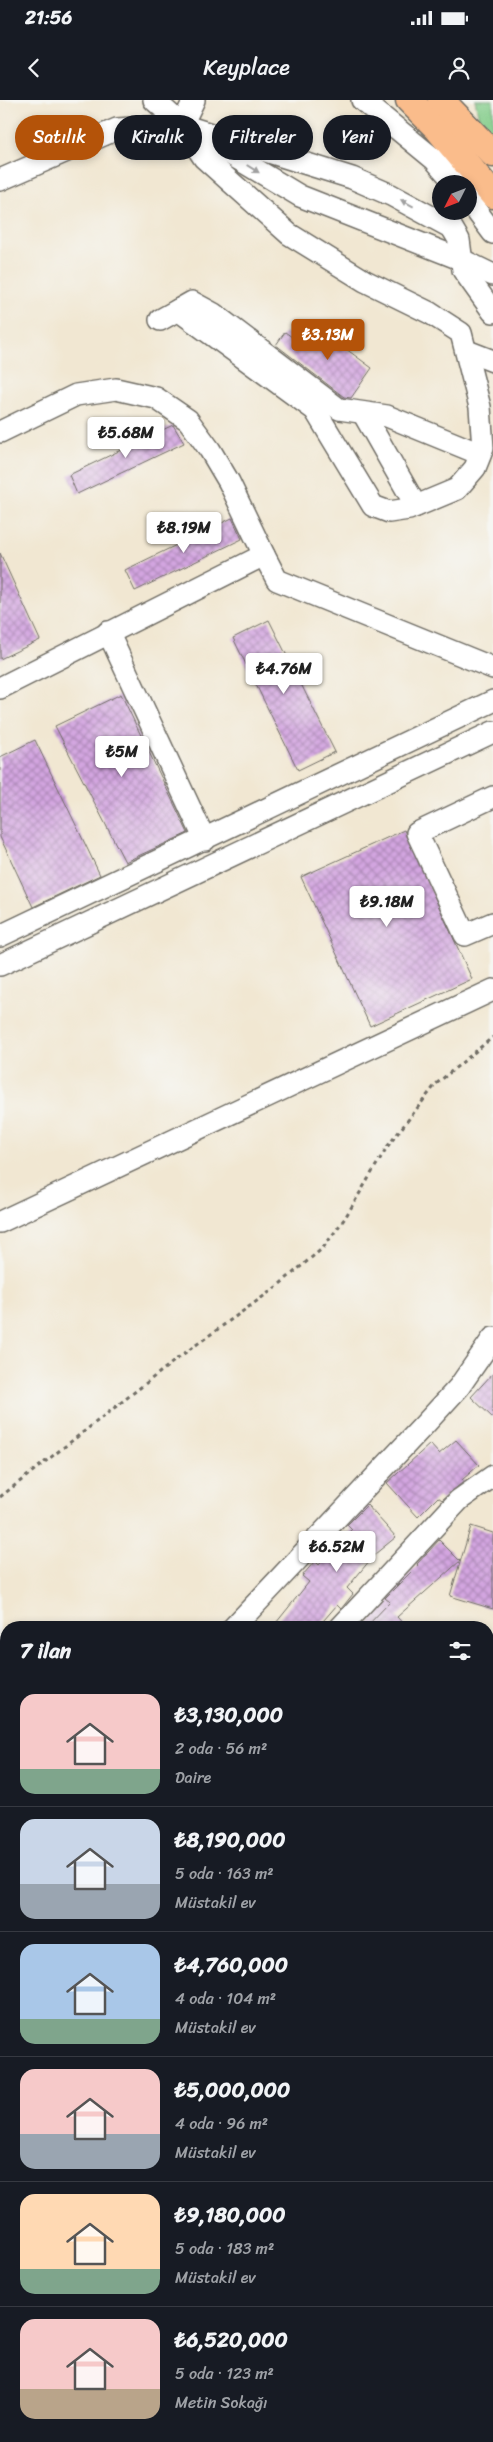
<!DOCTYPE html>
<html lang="tr">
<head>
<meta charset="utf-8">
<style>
  :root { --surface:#171b24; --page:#20242c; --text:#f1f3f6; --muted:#9ea1a6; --line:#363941; --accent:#b45309 }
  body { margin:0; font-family:Sriracha,sans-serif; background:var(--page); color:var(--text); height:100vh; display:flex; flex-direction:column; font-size:19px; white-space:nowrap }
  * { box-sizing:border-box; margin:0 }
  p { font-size:16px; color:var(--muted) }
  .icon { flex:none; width:28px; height:28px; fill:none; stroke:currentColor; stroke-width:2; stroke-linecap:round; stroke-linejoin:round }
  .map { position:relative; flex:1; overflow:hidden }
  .drawer { position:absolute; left:0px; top:1521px; width:494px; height:821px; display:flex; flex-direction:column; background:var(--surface); border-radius:20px 20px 0 0; box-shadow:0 2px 8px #0003 }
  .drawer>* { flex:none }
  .top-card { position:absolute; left:15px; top:15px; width:464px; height:45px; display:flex; gap:10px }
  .needle { width:32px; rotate:228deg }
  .buttons { position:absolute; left:432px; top:75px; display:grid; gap:10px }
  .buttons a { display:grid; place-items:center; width:45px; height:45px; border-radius:50%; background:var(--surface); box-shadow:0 2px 8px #0003; font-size:25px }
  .price { position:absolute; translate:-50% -42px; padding:0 11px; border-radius:5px; background:#fff; color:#222; font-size:16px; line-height:32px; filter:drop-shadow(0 1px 2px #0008) }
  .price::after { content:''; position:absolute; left:50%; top:30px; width:15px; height:11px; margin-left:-8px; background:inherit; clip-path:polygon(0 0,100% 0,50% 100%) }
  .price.active { background:var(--accent); color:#fff }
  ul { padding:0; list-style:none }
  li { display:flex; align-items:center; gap:15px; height:125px; padding:0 20px }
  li+li { border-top:1px solid var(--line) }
  li span { display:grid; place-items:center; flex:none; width:140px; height:100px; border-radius:15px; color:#555 }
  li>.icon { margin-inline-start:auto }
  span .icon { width:60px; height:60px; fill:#fffc; stroke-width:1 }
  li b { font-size:21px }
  h2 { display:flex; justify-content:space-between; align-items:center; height:60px; padding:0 20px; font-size:21px }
  .chip { padding:0 18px; border-radius:22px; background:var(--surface); box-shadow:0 2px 8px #0003; font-size:18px; line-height:45px }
  .chip.active { background:var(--accent); color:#fff }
  .status { display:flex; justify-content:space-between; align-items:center; height:35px; padding:0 25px; background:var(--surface); direction:ltr }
  .status svg { height:14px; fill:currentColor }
  header { display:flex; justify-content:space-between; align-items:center; height:65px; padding:0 20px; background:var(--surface); font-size:22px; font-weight:600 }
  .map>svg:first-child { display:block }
  .grass { fill:#82cc89; stroke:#567c5a }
  .building { fill:url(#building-cross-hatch) }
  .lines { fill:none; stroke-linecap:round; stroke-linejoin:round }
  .minor-casing { stroke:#706d65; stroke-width:24 }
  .major-casing { stroke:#706d65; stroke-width:29 }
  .path { stroke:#706d65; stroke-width:3; stroke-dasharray:4 4; stroke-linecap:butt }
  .minor { stroke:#fff; stroke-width:21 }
  .major { stroke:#fabc8b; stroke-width:26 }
  .oneway { fill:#a0a0a0 }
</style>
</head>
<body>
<div class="status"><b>21:56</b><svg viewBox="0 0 49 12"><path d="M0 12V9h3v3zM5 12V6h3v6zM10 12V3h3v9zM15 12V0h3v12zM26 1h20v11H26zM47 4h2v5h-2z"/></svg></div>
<header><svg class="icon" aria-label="back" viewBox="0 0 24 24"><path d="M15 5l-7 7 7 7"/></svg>Keyplace<svg class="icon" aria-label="person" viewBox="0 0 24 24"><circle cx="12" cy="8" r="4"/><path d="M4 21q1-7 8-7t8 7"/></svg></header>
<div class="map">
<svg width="493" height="2342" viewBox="0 0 493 2342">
  <defs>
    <pattern id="building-cross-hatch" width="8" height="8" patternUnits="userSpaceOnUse" patternTransform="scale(1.25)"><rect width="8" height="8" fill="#d3a5e0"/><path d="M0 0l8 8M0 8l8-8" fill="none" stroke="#ab87b6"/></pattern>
  </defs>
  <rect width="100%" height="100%" fill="#f6f6f2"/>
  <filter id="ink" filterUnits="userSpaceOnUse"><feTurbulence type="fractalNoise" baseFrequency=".02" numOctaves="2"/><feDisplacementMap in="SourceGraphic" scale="10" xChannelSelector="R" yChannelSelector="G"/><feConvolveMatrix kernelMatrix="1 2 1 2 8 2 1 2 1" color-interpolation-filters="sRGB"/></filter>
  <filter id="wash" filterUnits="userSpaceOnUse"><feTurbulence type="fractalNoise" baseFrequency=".0096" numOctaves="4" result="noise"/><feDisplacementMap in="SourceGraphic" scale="20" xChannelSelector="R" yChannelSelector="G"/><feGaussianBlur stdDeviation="1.12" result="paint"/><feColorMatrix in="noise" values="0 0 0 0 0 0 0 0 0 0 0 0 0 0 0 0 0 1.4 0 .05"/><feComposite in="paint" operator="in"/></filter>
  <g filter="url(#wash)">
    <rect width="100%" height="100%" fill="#f1e7d2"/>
    <polygon class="grass" points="475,0 493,0 493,40 479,20"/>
    <g id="blocks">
      <g class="building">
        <polygon points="316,227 372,268 351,298 344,297 276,245 285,232 303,245"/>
        <polygon points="173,325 184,343 77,394 69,375"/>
        <polygon points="232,418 242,439 135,491 125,470"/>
        <polygon points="0,453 40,540 0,559"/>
        <polygon points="269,520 335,652 298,670 233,538"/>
        <polygon points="121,594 188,733 125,762 55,626"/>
        <polygon points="35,640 100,775 33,807 0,737 0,657"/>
        <polygon points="404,730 472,879 370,926 301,777"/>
        <polygon points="493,1273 493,1318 471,1297"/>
        <polygon points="456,1340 479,1365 462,1380 463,1382 442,1400 438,1397 418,1417 387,1383 430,1344 439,1354"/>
        <polygon points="367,1405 396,1437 375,1454 347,1488 353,1494 341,1509 337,1505 317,1528 272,1528 309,1482 302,1476 315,1461 319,1465 352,1430 347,1425"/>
        <polygon points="471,1426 493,1433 493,1509 450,1496"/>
        <polygon points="439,1440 460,1461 397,1517 407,1528 365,1528 390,1502 385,1498 418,1465 417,1464"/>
      </g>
    </g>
  </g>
  <g filter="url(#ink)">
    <use href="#blocks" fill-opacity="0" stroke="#706d65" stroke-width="1"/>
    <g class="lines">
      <defs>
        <g id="minor">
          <polyline points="154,0 182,25 204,58 289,134 365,181 430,213 461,233 480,307 483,348 475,368 457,389 409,409 389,412 373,406 315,310 178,210 160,220"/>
          <polyline points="362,0 435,60 456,84"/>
          <polyline points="182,25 194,0"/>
          <polyline points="205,39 300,96 460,159 493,175"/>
          <polyline points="0,80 117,29 182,25 352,78 391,95 452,128 459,140 463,170 493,212"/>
          <polyline points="469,101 493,133"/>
          <polyline points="178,210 192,202 214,214 339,309 387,316 480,354"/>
          <polyline points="467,251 493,261"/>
          <polyline points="363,313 416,406"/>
          <polyline points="0,332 76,295 116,289 156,298 188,320 210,350 229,382 264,455"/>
          <polyline points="108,532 205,740"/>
          <polyline points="0,588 264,455 277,480 493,568"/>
          <polyline points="493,697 417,733 465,835 493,823"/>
          <polyline points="0,836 493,601"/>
          <polyline points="0,865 493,632"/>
          <polyline points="0,1122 493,890"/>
          <polyline points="233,1528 426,1323 459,1287 493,1238"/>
          <polyline points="340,1528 459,1400 493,1376"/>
          <polyline points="488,1672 493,1666"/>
          <polyline points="0,1763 6,1757"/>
          <polyline points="0,1862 6,1861"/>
          <polyline points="488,1920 493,1911"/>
          <polyline points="0,1941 6,1940"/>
          <polyline points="0,2007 6,2006"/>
          <polyline points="488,2085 493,2085"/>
          <polyline points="488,2208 493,2209"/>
          <polyline points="0,2223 6,2226"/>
          <polyline points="0,2283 6,2277"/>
          <polyline points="376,2336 403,2342"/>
          <polyline points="150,2342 155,2336"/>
          <polyline points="195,2342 203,2336"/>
          <polyline points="339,2342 348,2336"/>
        </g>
        <g id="major">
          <polyline points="409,0 436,27 493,95"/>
          <polyline points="441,0 493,54"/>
        </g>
      </defs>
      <use href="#minor" class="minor-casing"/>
      <use href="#major" class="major-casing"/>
      <polyline class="path" points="0,1397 182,1255 275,1188 323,1148 345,1118 387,1047 436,984 493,937"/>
      <use href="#minor" class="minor"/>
      <use href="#major" class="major"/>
    </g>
    <defs><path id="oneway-solid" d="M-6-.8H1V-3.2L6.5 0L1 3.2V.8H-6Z" transform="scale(1.25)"/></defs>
    <g class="oneway">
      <use href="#oneway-solid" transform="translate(253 69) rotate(32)"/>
      <use href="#oneway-solid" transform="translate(407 103) rotate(-152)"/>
    </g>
  </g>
</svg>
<div class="buttons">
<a><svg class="needle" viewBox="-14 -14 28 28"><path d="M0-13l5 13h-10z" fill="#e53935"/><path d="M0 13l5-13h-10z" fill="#9ea1a6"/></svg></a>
</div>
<b class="price active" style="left:328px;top:261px">₺3.13M</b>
<b class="price" style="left:126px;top:359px">₺5.68M</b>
<b class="price" style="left:184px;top:454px">₺8.19M</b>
<b class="price" style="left:284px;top:595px">₺4.76M</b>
<b class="price" style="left:122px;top:678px">₺5M</b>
<b class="price" style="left:387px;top:828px">₺9.18M</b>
<b class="price" style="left:337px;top:1473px">₺6.52M</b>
<div class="top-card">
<a class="chip active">Satılık</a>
<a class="chip">Kiralık</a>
<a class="chip">Filtreler</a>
<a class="chip">Yeni</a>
</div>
<section class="drawer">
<h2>7 ilan<svg class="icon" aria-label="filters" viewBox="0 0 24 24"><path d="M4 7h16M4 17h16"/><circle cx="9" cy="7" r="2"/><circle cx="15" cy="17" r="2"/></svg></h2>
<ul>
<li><span style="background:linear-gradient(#f6c9c9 75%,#7fa58c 0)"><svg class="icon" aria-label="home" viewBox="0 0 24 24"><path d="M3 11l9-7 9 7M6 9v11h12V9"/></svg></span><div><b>₺3,130,000</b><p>2 oda · 56 m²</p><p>Daire</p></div></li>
<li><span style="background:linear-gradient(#c9d6e8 65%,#9aa5b1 0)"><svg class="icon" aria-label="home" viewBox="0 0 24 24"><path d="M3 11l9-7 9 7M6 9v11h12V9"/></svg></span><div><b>₺8,190,000</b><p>5 oda · 163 m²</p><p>Müstakil ev</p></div></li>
<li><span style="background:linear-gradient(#a9c7e8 75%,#7fa58c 0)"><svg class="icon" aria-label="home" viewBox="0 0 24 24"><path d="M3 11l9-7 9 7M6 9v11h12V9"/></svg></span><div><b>₺4,760,000</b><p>4 oda · 104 m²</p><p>Müstakil ev</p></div></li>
<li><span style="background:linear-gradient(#f6c9c9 65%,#9aa5b1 0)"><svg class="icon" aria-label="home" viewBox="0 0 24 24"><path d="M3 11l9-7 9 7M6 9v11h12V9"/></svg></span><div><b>₺5,000,000</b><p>4 oda · 96 m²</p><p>Müstakil ev</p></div></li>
<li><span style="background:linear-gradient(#ffd9b3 75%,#7fa58c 0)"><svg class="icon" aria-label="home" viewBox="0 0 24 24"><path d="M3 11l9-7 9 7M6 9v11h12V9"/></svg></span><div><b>₺9,180,000</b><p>5 oda · 183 m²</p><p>Müstakil ev</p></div></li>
<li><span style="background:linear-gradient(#f6c9c9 70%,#b9a48a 0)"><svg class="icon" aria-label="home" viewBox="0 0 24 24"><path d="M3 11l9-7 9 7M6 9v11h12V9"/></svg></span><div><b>₺6,520,000</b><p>5 oda · 123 m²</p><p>Metin Sokağı</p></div></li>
</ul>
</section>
</div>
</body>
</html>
